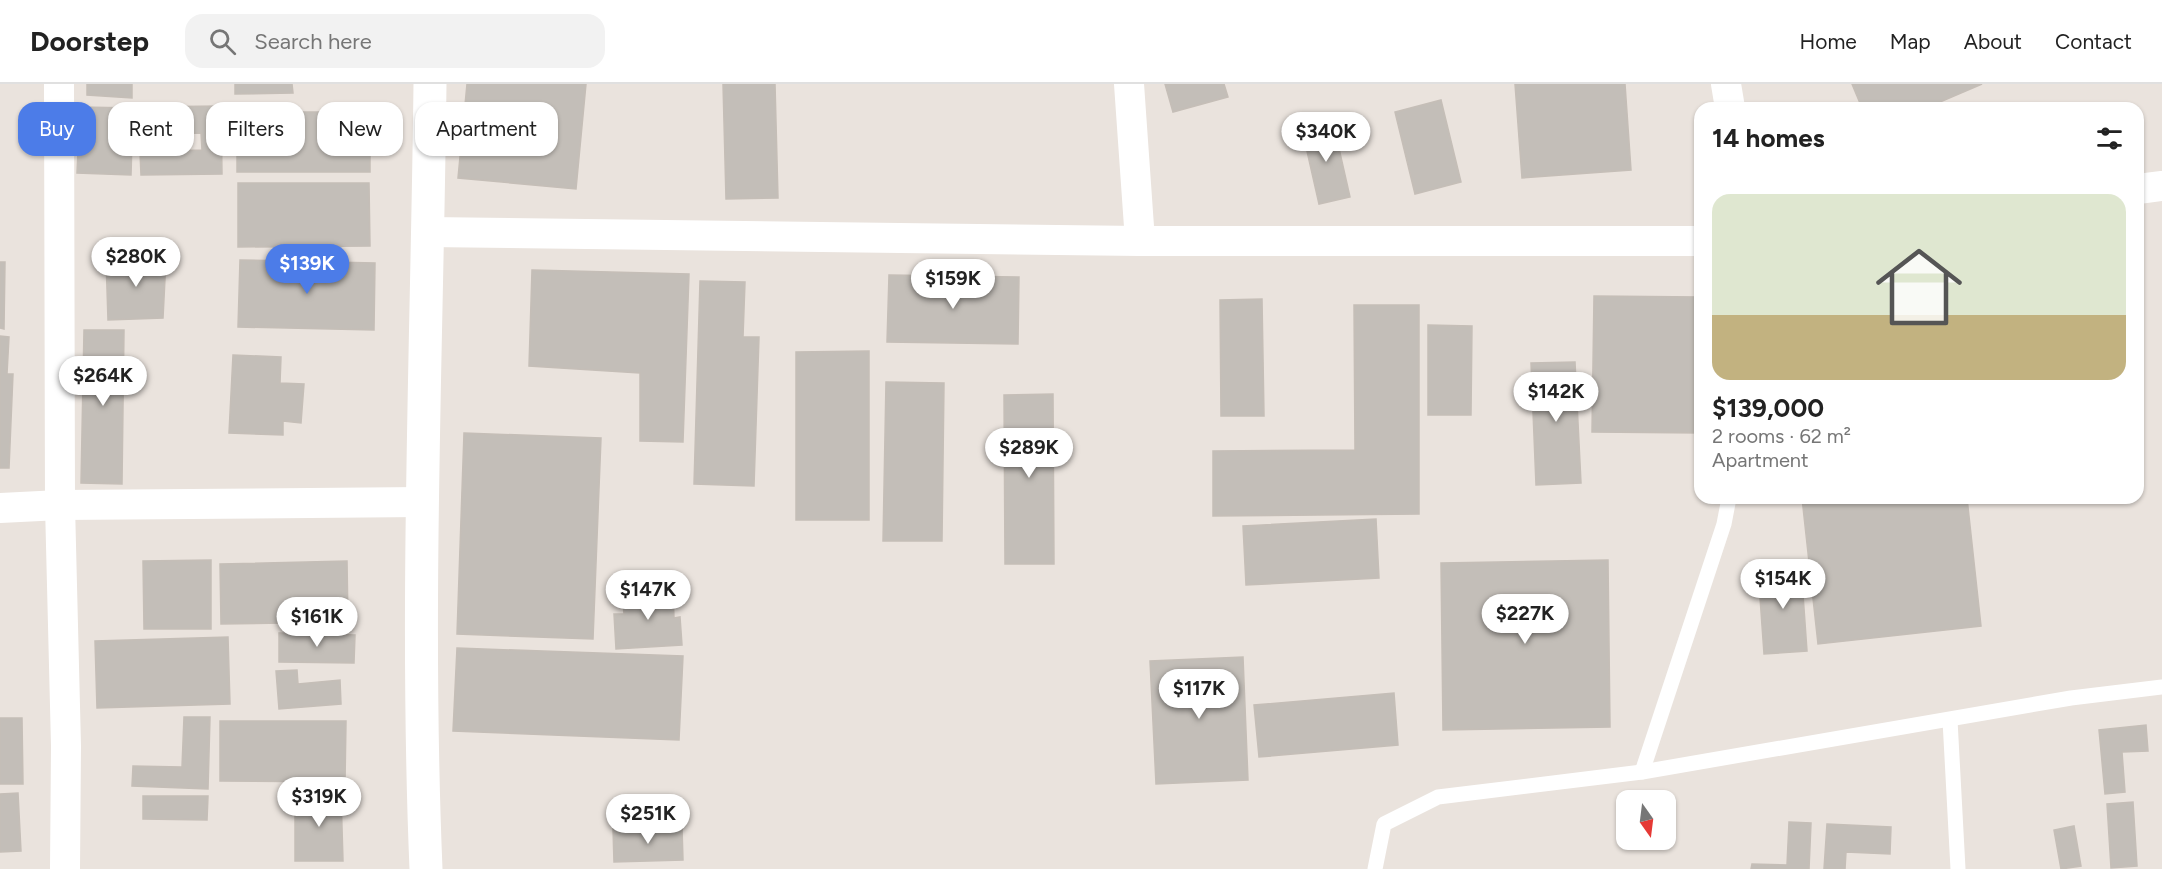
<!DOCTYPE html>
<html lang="en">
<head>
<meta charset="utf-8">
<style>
  :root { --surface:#fff; --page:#f2f2f2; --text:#222; --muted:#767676; --line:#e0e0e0; --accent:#4c7ce8 }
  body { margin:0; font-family:Figtree,sans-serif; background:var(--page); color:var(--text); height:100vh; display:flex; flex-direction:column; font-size:22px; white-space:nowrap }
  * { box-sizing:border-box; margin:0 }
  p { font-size:20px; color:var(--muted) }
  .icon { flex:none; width:33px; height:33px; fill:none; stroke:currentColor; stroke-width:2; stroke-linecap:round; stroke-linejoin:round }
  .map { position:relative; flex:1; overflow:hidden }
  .drawer { position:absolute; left:1694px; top:18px; width:450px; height:402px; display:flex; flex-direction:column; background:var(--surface); border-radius:18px; box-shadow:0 2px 4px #0004 }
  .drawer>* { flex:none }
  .hud { position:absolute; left:18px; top:18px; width:570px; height:54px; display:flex; gap:12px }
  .needle { width:39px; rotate:166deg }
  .tools { position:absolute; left:1616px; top:706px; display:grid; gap:12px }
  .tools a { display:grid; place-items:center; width:60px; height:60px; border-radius:12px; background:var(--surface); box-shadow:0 2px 4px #0004; font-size:30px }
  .price { position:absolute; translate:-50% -51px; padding:0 14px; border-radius:21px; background:#fff; color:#222; font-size:20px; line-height:39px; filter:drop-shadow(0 2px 3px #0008) }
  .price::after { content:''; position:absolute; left:50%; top:36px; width:18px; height:14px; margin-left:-9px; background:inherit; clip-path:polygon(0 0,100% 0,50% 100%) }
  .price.current { background:var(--accent); color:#fff }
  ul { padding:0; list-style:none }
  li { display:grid; align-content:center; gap:12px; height:318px; padding:0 18px }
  li span { display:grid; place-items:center; height:186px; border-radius:18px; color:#555 }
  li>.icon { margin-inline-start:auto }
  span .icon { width:108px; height:108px; fill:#fffc; stroke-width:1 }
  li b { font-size:26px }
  h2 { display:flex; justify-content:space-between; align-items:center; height:72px; padding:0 18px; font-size:26px }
  .pill { padding:0 21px; border-radius:18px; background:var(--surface); box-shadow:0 2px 4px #0004; font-size:21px; line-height:54px }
  .pill.current { background:var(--accent); color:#fff }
  header { display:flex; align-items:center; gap:36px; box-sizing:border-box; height:84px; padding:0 30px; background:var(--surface); border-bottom:2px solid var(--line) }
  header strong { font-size:28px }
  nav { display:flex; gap:33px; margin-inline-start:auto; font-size:21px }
  .search { width:420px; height:54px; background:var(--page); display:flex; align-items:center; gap:15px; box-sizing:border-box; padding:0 21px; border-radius:18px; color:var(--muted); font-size:22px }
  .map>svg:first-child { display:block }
  .building { fill:#c3beb8; stroke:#c5beb7; stroke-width:1.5 }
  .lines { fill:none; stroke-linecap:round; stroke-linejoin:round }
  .lane { stroke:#fff; stroke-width:15 }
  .street { stroke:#fff; stroke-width:30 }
  .secondary { stroke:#fff; stroke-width:33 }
</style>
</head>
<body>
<header>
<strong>Doorstep</strong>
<div class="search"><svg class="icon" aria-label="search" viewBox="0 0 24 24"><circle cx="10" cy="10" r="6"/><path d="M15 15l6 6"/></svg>Search here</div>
<nav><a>Home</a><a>Map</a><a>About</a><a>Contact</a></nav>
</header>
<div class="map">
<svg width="2162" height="785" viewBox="0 0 2162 785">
  <rect width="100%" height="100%" fill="#eae3dd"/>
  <g class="building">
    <polygon points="87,0 132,0 132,14 87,11"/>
    <polygon points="235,0 292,0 293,9 235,10"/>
    <polygon points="467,0 586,0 576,105 458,94"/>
    <polygon points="723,0 775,0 778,114 726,115"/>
    <polygon points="1165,0 1224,0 1228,13 1173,28"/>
    <polygon points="1515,0 1625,0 1631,86 1522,94"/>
    <polygon points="1852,0 1982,0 1926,24 1862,24"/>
    <polygon points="1441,16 1461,98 1415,110 1395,28"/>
    <polygon points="221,22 222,90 141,91 140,68 202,66 201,49 138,51 138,23"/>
    <polygon points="80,23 133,24 131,91 77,89"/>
    <rect x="237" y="28" width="133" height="60"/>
    <polygon points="1333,38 1350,113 1319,120 1302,45"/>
    <polygon points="238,99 369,99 370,162 238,163"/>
    <polygon points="106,174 166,175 163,234 108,236"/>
    <polygon points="240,176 375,179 374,246 238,243"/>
    <polygon points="0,178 5,178 4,245 0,244"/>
    <polygon points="532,186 689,190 683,358 640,357 640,289 529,282"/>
    <polygon points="889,191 1019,193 1018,260 887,258"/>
    <polygon points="700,197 745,198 743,253 759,253 754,402 694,400"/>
    <polygon points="1594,212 1700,213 1700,349 1592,348"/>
    <polygon points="1262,215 1264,332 1221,332 1220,216"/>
    <polygon points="1354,221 1419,221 1419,430 1213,432 1213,367 1355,366"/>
    <polygon points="1428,241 1472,242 1471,331 1428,331"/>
    <polygon points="84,246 124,246 122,400 81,399"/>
    <polygon points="0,252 9,253 7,290 13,290 9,384 0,384"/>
    <polygon points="869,267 869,436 796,436 796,268"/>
    <polygon points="233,271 281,273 280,299 304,300 301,339 283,337 283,351 229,349"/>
    <polygon points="1575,278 1581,399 1536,401 1531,279"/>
    <polygon points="886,298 944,299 942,457 883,457"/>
    <polygon points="1053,310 1054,480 1005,480 1004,311"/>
    <polygon points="464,349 601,354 593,555 457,550"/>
    <polygon points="1802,414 1967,414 1981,542 1818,560"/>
    <polygon points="1376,435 1379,494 1246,501 1243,442"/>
    <polygon points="211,476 211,545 144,545 143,477"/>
    <polygon points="1608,476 1610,643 1443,646 1441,479"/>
    <polygon points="347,477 348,538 221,540 220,480"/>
    <polygon points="1801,482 1807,567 1764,570 1758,485"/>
    <polygon points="673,507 674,534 680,533 682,561 616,565 614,530 624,530 622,509"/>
    <polygon points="279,549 355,551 354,579 279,578"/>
    <polygon points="228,553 230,620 97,624 95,557"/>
    <polygon points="457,564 683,572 679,656 453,647"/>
    <polygon points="1243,573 1248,696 1156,700 1150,577"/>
    <polygon points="297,586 298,600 340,596 341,620 279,625 276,587"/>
    <polygon points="1394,609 1398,661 1259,673 1254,621"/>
    <polygon points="184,633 210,633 208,705 132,702 133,682 182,683"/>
    <polygon points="0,634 22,634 23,700 0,700"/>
    <polygon points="220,637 346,637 345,698 220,697"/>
    <polygon points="2146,641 2148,667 2122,668 2125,708 2105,710 2099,646"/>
    <polygon points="18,709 21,767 0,768 0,710"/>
    <polygon points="341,710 343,777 295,777 295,711"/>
    <polygon points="143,712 208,712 207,736 143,735"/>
    <polygon points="2133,718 2137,782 2111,784 2107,720"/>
    <polygon points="1789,738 1811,739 1809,785 1751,785 1752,780 1787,781"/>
    <polygon points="1827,740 1891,743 1890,770 1846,768 1845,785 1824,785"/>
    <polygon points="2074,742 2081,782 2061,785 2054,746"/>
    <polygon points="682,744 683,776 614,778 613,745"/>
  </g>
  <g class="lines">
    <g class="lane">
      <polyline points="1950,636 1958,785"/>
      <polyline points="1642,688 1724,440 1729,414"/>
      <polyline points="1375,785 1384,740 1438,713 1642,688 2071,614 2162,603"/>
    </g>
    <g class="street">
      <polyline points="59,0 60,421 66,662 65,785"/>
      <polyline points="1129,0 1140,157"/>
      <polyline points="1726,0 1730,24"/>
      <polyline points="2138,105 2162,102"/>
      <polyline points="428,148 1140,157 1700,157"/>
      <polyline points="0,424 60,421 422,418"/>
    </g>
    <path class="secondary" d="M426 785C415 523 427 262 430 0"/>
  </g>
</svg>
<div class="tools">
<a><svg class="needle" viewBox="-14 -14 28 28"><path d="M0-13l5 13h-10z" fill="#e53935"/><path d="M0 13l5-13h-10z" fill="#767676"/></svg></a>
</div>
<b class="price" style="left:1326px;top:79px">$340K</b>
<b class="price" style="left:136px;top:204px">$280K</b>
<b class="price current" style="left:307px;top:211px">$139K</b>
<b class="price" style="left:953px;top:226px">$159K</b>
<b class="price" style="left:103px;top:323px">$264K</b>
<b class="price" style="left:1556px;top:339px">$142K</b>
<b class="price" style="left:1029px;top:395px">$289K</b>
<b class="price" style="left:1783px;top:526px">$154K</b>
<b class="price" style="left:648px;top:537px">$147K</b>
<b class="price" style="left:1525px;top:561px">$227K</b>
<b class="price" style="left:317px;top:564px">$161K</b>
<b class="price" style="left:1199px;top:636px">$117K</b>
<b class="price" style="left:319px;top:744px">$319K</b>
<b class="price" style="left:648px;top:761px">$251K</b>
<div class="hud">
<a class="pill current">Buy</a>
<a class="pill">Rent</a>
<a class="pill">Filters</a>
<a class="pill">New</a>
<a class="pill">Apartment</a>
</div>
<section class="drawer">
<h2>14 homes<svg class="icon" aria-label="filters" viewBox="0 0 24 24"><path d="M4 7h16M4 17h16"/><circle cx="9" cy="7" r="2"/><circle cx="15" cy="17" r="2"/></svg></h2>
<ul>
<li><span style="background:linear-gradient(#dfe7d0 65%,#c2b280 0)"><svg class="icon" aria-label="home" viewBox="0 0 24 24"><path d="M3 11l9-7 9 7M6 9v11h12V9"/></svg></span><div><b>$139,000</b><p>2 rooms · 62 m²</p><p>Apartment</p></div></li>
</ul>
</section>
</div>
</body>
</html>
